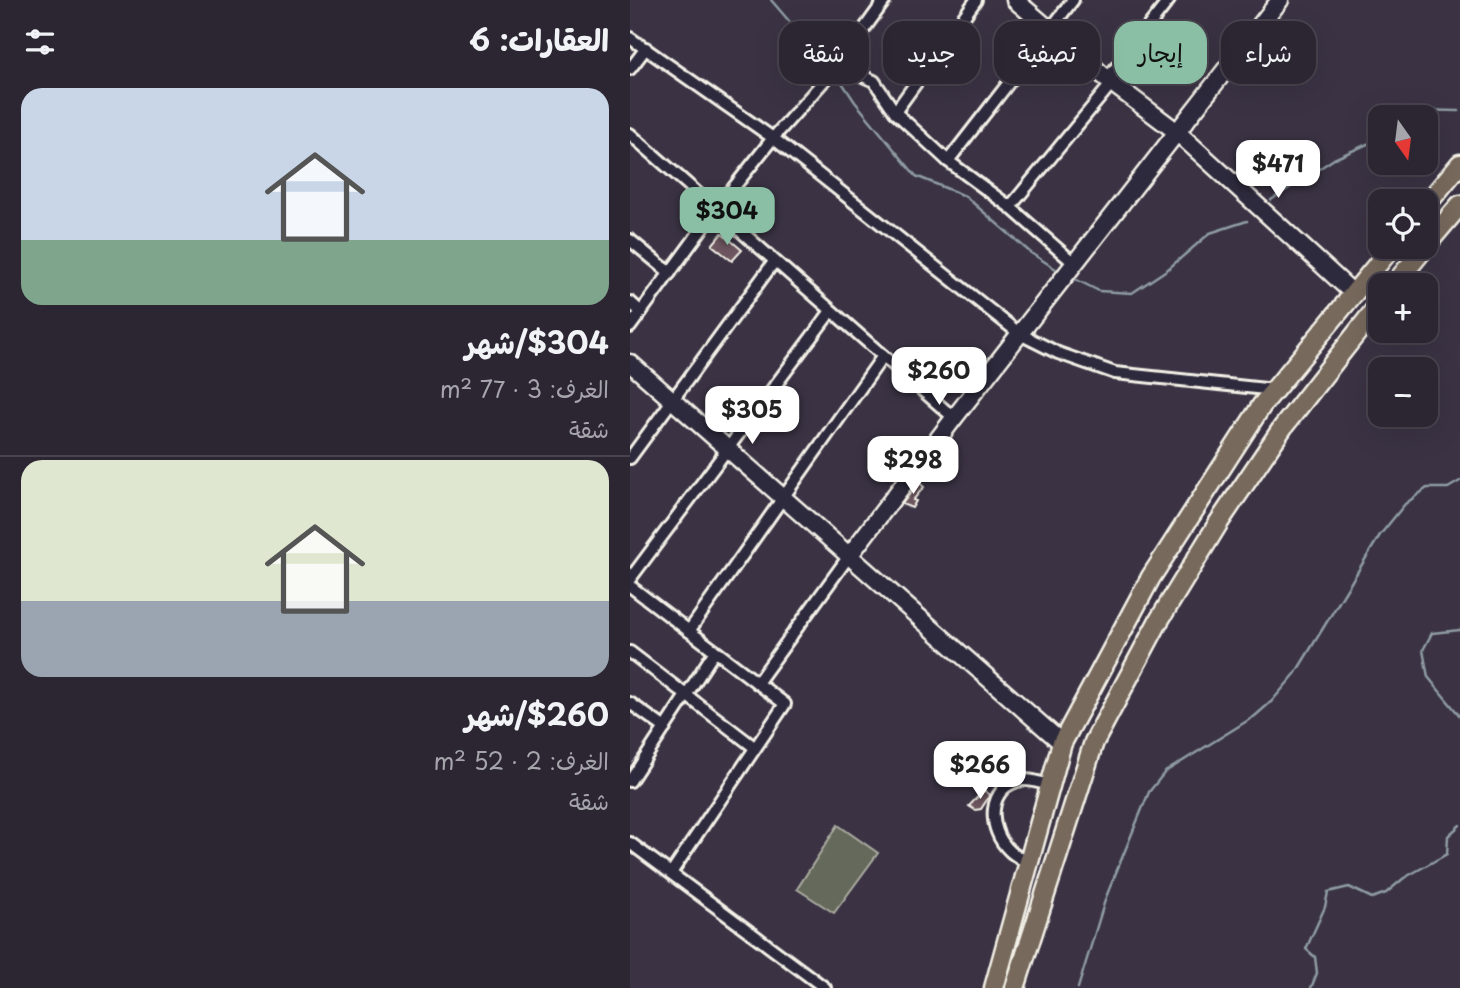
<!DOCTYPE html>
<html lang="ar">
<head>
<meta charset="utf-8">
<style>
  :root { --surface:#2c2633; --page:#38323f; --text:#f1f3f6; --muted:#a6a5ac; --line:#48434e; --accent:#8abfa5 }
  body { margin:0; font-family:"Playpen Sans","Playpen Sans Arabic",sans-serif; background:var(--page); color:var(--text); direction:rtl; height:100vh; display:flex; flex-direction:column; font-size:26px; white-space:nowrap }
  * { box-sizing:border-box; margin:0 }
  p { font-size:23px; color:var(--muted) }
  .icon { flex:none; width:38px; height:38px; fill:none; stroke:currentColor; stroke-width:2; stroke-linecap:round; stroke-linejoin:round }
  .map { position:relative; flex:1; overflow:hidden; direction:ltr }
  .details { display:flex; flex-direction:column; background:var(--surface); width:630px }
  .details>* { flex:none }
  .banner { position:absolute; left:21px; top:21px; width:665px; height:63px; direction:rtl; display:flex; gap:14px }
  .needle { width:46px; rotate:166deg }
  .buttons { position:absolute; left:738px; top:105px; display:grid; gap:14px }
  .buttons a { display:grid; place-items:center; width:70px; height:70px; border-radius:14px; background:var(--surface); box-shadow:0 7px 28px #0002,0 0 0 2px var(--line); font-size:35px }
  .price { position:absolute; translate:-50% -60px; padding:0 16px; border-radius:14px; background:#fff; color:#222; font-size:23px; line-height:46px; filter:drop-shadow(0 2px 4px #0008) }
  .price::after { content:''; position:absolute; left:50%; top:42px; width:21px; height:16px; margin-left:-10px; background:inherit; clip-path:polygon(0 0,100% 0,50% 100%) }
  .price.on { background:var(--accent); color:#111 }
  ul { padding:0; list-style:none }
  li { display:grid; align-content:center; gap:14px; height:371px; padding:0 21px }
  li+li { border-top:2px solid var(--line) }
  li span { display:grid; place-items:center; height:217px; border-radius:21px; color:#555 }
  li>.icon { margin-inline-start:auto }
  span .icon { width:126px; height:126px; fill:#fffc; stroke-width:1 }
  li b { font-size:30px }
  h2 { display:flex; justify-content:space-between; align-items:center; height:84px; padding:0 21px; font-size:30px }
  .tag { padding:0 24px; border-radius:21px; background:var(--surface); box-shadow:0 7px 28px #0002,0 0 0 2px var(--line); font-size:24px; line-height:63px }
  .tag.on { background:var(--accent); color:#111 }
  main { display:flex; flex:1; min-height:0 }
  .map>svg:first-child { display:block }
  .green { fill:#65695b; stroke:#acada2; stroke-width:2 }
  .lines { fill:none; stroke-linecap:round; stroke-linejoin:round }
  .stream { stroke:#8f9ca2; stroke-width:2.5 }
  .building { fill:#6d565e; stroke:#f4f1e8; stroke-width:2 }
  .street-casing { stroke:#f4f1e8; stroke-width:16 }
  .secondary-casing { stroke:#f4f1e8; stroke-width:21 }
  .primary-casing { stroke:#f4f1e8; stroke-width:23 }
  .street { stroke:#2f2a3d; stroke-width:10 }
  .secondary { stroke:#2f2a3d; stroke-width:16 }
  .primary { stroke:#77695c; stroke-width:18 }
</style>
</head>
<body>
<main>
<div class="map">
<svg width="830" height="988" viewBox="0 0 830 988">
  <rect width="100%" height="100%" fill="#3b3344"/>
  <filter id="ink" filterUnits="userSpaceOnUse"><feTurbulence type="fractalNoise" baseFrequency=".0143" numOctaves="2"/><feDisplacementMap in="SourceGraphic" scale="14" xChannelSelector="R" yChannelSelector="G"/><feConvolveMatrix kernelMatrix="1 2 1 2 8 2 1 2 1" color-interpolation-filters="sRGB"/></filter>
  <g filter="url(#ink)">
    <polygon class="green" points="208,825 248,853 204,913 167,889"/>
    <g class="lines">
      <g class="stream">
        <polyline points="141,0 196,64"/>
        <polyline points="207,75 225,102 286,176 335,196 401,253 432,273"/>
        <polyline points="775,117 783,110 829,111"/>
        <polyline points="641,200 704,159 751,138"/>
        <polyline points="441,277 469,291 502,293 538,269 580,233 617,221"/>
        <polyline points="830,630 802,633 793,650 798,677 830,716"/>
        <polyline points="448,988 476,897 519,792 535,772 625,716 642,701 665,674 750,535 775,504 797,488 818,488 830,481"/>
        <polyline points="681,988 687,973 685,957 676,949 695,907 698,892 719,887 742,898 756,893 774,878 817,854 818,836 830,825"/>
      </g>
    </g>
    <g class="building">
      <polygon points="92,233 112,250 102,261 82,245"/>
      <polygon points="289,482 294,487 283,500 286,501 282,508 272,504"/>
      <polygon points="354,790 360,795 351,809 345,810 339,806"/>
    </g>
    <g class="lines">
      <defs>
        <g id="street">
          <polyline points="0,38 143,138 390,334 428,353 485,373 645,390"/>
          <polyline points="208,65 244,81 265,112 318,161 380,207 445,264"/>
          <polyline points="0,69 16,48"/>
          <polyline points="477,79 539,0"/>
          <polyline points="265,112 346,0"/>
          <polyline points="0,134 324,418"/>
          <polyline points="318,161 443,0"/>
          <polyline points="380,207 482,83"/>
          <polyline points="0,240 40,273"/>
          <polyline points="0,302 11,312"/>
          <polyline points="0,327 85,211 143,138 208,65 255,0"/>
          <polyline points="0,458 144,262"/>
          <polyline points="0,579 201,311"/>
          <polyline points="0,586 155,704 41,873"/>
          <polyline points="59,631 253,356"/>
          <polyline points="0,652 124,747"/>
          <polyline points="127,683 219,556"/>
          <polyline points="0,703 35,728"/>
          <polyline points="0,781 85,651"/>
          <polyline points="0,843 195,988"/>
          <path d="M398 863C392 859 385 856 380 851 357 830 356 786 392 780 401 779 411 783 420 785"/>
        </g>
        <g id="secondary">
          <polyline points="385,0 482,83 547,132 724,294"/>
          <polyline points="0,363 432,743"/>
          <polyline points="219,556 324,418 650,0"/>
        </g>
        <g id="primary">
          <polyline points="796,205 830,164"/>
          <polyline points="796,245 830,205"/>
          <polyline points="764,285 795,247"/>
          <polyline points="364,988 432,743 521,577 632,405 762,247"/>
          <polyline points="385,988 464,742 528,622 589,522 653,427 751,302"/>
        </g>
      </defs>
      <use href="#street" class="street-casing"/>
      <use href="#secondary" class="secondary-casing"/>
      <use href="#primary" class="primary-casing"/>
      <use href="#street" class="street"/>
      <use href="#secondary" class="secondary"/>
      <use href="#primary" class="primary"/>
    </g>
  </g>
</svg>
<div class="buttons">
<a><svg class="needle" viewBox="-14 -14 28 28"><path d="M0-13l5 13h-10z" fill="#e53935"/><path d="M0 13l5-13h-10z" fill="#a6a5ac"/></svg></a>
<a><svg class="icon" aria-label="locate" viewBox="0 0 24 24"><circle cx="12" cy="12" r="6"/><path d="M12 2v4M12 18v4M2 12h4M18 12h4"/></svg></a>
<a>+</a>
<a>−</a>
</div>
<b class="price" style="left:648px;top:200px">$471</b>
<b class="price on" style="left:97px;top:247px">$304</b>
<b class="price" style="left:309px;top:407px">$260</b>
<b class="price" style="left:122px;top:446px">$305</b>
<b class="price" style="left:283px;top:496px">$298</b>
<b class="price" style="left:350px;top:801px">$266</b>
<div class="banner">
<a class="tag">شراء</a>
<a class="tag on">إيجار</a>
<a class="tag">تصفية</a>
<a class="tag">جديد</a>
<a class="tag">شقة</a>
</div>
</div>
<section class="details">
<h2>العقارات: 6<svg class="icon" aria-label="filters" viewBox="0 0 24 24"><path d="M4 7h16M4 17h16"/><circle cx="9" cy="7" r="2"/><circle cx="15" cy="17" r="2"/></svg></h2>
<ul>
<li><span style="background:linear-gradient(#c9d6e8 70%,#7fa58c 0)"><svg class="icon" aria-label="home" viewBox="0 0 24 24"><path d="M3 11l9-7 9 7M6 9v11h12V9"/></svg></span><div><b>$304/شهر</b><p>الغرف: 3 · 77 m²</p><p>شقة</p></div></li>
<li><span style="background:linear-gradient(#dfe7d0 65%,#9aa5b1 0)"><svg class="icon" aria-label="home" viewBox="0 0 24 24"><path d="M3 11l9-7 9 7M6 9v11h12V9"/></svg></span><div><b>$260/شهر</b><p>الغرف: 2 · 52 m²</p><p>شقة</p></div></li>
</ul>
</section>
</main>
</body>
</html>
